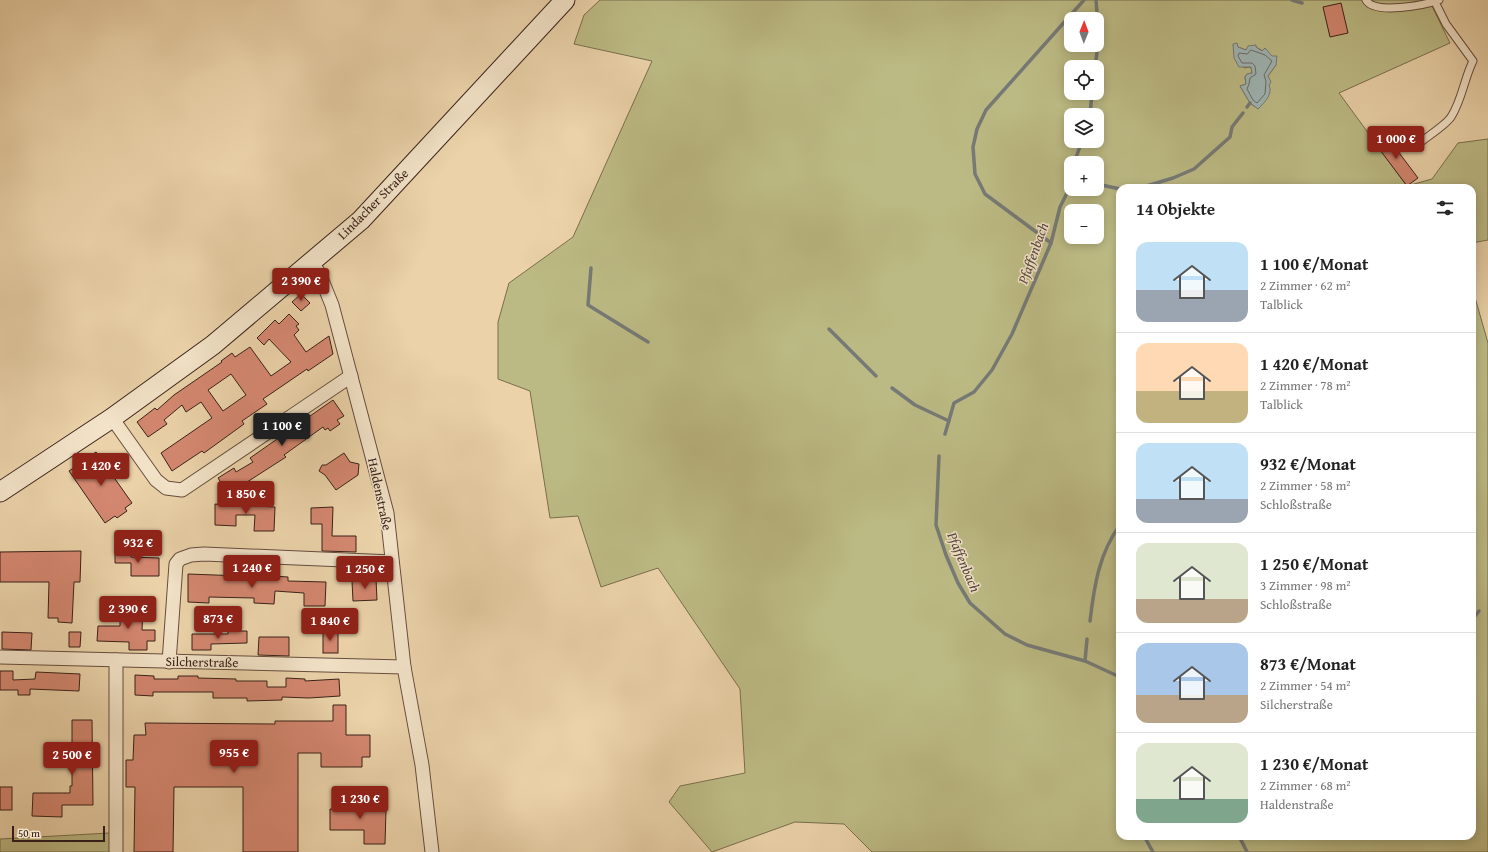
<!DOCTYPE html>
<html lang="de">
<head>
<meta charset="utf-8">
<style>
  :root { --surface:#fff; --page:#f6f6f6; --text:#222; --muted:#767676; --line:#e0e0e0; --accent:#8f2418 }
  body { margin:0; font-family:"Gentium Book Plus",serif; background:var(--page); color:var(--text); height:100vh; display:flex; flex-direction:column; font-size:15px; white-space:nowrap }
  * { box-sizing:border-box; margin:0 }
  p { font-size:13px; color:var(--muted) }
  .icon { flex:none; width:22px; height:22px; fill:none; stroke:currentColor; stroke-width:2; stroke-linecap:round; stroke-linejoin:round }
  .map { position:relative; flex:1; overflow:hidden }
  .details { position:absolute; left:1116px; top:184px; width:360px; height:656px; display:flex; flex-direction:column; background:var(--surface); border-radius:12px; box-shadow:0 2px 10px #0003 }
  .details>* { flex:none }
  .needle { width:26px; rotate:1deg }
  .controls { position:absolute; left:1064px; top:12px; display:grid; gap:8px }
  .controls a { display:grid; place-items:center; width:40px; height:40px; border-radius:8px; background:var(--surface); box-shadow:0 2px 10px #0003; font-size:20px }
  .scale { position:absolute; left:12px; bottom:10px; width:93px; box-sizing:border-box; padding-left:4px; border:2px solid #392119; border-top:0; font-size:11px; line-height:14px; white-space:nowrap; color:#392119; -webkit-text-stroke:3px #f2e2c7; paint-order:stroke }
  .price { position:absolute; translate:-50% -34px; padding:0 9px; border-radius:4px; background:var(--accent); color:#fff; font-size:13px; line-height:26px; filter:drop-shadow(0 1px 2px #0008) }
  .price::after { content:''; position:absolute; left:50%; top:24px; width:12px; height:9px; margin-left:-6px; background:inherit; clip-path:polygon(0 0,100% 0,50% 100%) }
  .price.active { background:#222; color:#fff }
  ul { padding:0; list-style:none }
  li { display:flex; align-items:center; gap:12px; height:100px; padding:0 20px }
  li+li { border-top:1px solid var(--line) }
  li span { display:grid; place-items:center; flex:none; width:112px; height:80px; border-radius:12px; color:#555 }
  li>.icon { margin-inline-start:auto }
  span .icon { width:48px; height:48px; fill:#fffc; stroke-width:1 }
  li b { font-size:17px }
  h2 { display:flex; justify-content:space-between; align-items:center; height:48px; padding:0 20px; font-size:17px }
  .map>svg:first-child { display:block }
  .green { fill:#bcba84; stroke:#7a6e4e; fill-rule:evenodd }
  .water { fill:#9eb5b4; stroke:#767a76 }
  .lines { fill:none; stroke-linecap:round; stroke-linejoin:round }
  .shore { stroke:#6c6b66; stroke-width:1 }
  .stream { stroke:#767a76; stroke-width:3.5 }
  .building { fill:#d48770; stroke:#392119; fill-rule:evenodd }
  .lane-casing { stroke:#664d3d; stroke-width:9 }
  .street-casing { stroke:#664d3d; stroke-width:15 }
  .secondary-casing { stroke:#392119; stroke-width:21 }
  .lane { stroke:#f2e2c7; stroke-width:7 }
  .street { stroke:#f2e2c7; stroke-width:13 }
  .secondary { stroke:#f2e2c7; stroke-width:19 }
  .labels { text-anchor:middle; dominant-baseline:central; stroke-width:3; stroke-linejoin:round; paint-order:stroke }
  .street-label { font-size:13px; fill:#392119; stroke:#f2e2c7 }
  .water-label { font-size:14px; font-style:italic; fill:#524640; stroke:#f2e2c7 }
</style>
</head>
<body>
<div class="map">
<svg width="1488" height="852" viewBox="0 0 1488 852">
  <rect width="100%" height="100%" fill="#ebd2a9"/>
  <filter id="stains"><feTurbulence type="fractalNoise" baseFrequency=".005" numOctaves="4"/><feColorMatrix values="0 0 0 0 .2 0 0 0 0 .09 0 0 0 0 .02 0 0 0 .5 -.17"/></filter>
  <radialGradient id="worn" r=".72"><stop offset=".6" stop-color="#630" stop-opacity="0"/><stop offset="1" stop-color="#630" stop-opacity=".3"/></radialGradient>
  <g class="green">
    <path d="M600 0H1429L1450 43 1339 93 1407 186 1432 179 1458 143 1488 139V240L1472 243V188H1120V836H1472V287L1488 343V852H872L844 824 795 822 712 852 669 802 680 786 745 773 740 689 658 568 601 587 578 516 550 518 530 391 498 379V322L509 283 573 237 652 61 574 44 584 15ZM1071 19H1097V45H1071ZM1233 45 1246 50 1256 47C1267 54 1270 51 1276 65L1268 76 1269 85 1255 107 1250 103 1240 86 1246 84 1245 77 1247 74 1252 73 1251 67 1244 68ZM1071 67H1097V93H1071ZM1071 115H1097V141H1071ZM1071 163H1097V189H1071ZM1071 211H1097V237H1071Z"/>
    <polygon points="110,833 110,852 0,852 0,839"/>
  </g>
  <path class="water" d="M1237 43 1238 47 1246 50 1248 46 1256 45V47L1262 51 1265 48 1272 56H1277L1276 65 1268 76 1271 82 1269 85C1273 94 1265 102 1258 109L1250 103 1240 86 1246 84 1245 77 1247 74 1252 73 1251 67H1239L1234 58 1233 44Z"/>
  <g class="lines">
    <polygon class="shore" points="1251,50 1265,55 1272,61 1264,75 1266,81 1265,94 1257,103 1253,100 1247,89 1249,84 1250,78 1256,74 1255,66 1252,63 1242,63 1238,56 1239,53 1247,54"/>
    <g class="stream">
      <polyline points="1292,0 1302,3"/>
      <polyline points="1095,67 1099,38 1096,0"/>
      <polyline points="1247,107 1250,103"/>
      <polyline points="1090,115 1092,93"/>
      <polyline points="1074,163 1082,141"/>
      <polyline points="1097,184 1120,189"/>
      <polyline points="1140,188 1173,178 1194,169 1230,137 1232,127 1243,113"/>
      <polyline points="1051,243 985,194 975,174 973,147 977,129 986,110 1084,0"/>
      <polyline points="591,268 588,305 648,342"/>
      <polyline points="829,329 876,376"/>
      <polyline points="892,388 915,405 949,421"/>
      <polyline points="945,434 954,403 974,392 992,370 1012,334 1051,243 1060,207 1068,191 1071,173"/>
      <polyline points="939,456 936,525 946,555 958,583 970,603 1005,634 1027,645 1085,661 1120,677"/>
      <polyline points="1472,620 1479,611"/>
      <path d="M1090 621C1094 587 1099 553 1120 525"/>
      <polyline points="1085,661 1087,639"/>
      <polyline points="1144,836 1153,852"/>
      <polyline points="1239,836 1247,852"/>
    </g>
  </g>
  <g class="building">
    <polygon points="1341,3 1348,33 1330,37 1323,7"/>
    <polygon points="1385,134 1418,178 1407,186 1374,142"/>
    <polygon points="301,294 310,303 301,311 292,302"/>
    <path d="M289 314 299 324 296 326 299 330 294 335 306 352 329 336 333 354 308 371 307 369 263 399 267 404 242 421 244 424 204 453 202 451 172 471 161 453 212 418 201 402 186 412 182 405 164 420 167 424 148 437 137 422 155 408 157 410 174 395 222 362 221 361 232 353 235 357 250 347 271 376 291 362 269 339 264 345 257 338 275 320 279 324ZM231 374 246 395 223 411 208 390Z"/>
    <polygon points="333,400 344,416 337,420 340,424 330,431 328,428 325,430 323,427 284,455 286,457 244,484 245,486 230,496 218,478 234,468 236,472 253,462 250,458"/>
    <polygon points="96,452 132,503 125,508 127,511 117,518 115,516 105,523 69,471 78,465 77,462 87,455 89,457"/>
    <polygon points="344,453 350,462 359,464 358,475 336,490 325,475 319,471 322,465 326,465"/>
    <polygon points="232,500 255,500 255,506 275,507 274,531 254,531 255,515 236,515 236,526 215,525 215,504 236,506"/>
    <polygon points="333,507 332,536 356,536 356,552 322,551 322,524 311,524 311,508"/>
    <polygon points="115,549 131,549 131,557 159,558 159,576 131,576 131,563 115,563"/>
    <polygon points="81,551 80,582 74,582 72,623 58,622 58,618 48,618 49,582 0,582 0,552"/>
    <polygon points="188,574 242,576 272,579 272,576 288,577 288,581 326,582 325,606 304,606 304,593 275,591 274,604 254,603 254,598 209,597 209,603 188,602"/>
    <polygon points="376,579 377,600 353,601 352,581"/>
    <polygon points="120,607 143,608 142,630 155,630 155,641 147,641 147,650 129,650 129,642 97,641 98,626 120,626"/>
    <polygon points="228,631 247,631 247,643 211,644 211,650 192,650 192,634 228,634"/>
    <polygon points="2,632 32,633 31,650 2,649"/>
    <polygon points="69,632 81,632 80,647 69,647"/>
    <rect x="323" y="632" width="15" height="21"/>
    <polygon points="259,637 289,637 289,656 258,655"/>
    <polygon points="0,671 13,671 13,680 35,679 36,672 80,674 79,691 30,689 30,695 18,695 18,690 0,690"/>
    <polygon points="135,675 154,676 154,679 178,679 178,676 198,676 198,678 236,679 236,681 267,681 267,687 286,687 286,678 305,679 305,681 339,679 340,696 309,698 282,697 282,700 247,701 247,698 213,698 213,692 153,692 153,696 135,695"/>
    <polygon points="333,705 346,705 346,735 370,735 370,757 362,757 362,767 321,767 321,753 298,753 298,852 243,852 243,787 174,787 173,852 134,852 135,787 126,787 126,760 133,760 134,735 146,735 145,723 275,724 275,721 333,721"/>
    <polygon points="72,720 92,720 93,805 62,805 62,817 32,816 33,793 70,793 70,786 72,786"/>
    <rect x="0" y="787" width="12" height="23"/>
    <polygon points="346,796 368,796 368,809 386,810 385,844 364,844 364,830 330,830 330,809 346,809"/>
  </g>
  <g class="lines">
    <defs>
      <g id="lane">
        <path d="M1366 0C1374 15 1425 5 1439 0"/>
        <path d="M1417 145C1426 137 1445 126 1451 117 1462 100 1464 79 1473 61L1446 24 1435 2"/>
      </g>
      <g id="street">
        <polyline points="312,263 319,273 332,305 387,513 404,667 422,765 432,852"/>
        <polyline points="112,418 156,480 166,488 182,490 351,376"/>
        <polyline points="0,657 404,667"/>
        <polyline points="116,660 116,852"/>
        <polyline points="169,662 176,564 180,559 191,555 204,554 392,562"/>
      </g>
      <polyline id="secondary" points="0,492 112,418 213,345 361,220 565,0"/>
    </defs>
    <use href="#lane" class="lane-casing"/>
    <use href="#street" class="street-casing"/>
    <use href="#secondary" class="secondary-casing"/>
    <use href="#lane" class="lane"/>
    <use href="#street" class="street"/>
    <use href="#secondary" class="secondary"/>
  </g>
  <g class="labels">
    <g class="street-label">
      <text transform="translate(373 204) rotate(-45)">Lindacher Straße</text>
      <text transform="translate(380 494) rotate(78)">Haldenstraße</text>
      <text transform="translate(202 662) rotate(1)">Silcherstraße</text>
    </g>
    <g class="water-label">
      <text transform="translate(1033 253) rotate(-70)">Pfaffenbach</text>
      <text transform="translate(964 562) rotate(67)">Pfaffenbach</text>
    </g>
  </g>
  <rect width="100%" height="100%" filter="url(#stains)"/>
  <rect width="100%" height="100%" fill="url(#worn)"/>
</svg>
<div class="controls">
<a><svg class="needle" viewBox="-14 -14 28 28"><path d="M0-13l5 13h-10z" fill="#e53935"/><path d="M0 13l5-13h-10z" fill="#767676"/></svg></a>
<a><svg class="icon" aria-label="locate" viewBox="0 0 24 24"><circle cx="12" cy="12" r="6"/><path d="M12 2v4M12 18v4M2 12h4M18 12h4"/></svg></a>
<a><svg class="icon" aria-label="layers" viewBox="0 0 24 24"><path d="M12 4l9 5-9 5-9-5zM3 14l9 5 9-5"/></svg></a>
<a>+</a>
<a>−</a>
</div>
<div class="scale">50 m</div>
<b class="price" style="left:1396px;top:160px">1 000 €</b>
<b class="price" style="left:301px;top:302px">2 390 €</b>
<b class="price active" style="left:282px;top:447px">1 100 €</b>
<b class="price" style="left:101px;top:487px">1 420 €</b>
<b class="price" style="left:246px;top:515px">1 850 €</b>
<b class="price" style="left:138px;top:564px">932 €</b>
<b class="price" style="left:252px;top:589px">1 240 €</b>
<b class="price" style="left:365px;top:590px">1 250 €</b>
<b class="price" style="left:128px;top:630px">2 390 €</b>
<b class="price" style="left:218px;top:640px">873 €</b>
<b class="price" style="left:330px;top:642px">1 840 €</b>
<b class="price" style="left:234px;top:774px">955 €</b>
<b class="price" style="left:72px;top:776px">2 500 €</b>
<b class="price" style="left:360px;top:820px">1 230 €</b>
<section class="details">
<h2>14 Objekte<svg class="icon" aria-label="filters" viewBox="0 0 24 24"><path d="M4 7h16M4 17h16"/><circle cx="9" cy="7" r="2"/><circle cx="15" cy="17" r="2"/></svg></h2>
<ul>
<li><span style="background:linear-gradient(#bfe0f5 60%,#9aa5b1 0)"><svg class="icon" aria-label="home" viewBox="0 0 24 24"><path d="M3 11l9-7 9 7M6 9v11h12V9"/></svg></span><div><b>1 100 €/Monat</b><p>2 Zimmer · 62 m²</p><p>Talblick</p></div></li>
<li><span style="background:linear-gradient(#ffd9b3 60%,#c2b280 0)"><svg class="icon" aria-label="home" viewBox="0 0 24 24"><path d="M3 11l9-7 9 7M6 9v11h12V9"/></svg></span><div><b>1 420 €/Monat</b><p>2 Zimmer · 78 m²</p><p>Talblick</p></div></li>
<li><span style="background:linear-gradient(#bfe0f5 70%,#9aa5b1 0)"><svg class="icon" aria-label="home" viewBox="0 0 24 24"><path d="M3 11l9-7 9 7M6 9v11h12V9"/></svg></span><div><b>932 €/Monat</b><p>2 Zimmer · 58 m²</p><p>Schloßstraße</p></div></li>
<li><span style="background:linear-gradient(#dfe7d0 70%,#b9a48a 0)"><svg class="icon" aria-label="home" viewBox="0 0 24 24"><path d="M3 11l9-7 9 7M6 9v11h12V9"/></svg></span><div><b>1 250 €/Monat</b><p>3 Zimmer · 98 m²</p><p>Schloßstraße</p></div></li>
<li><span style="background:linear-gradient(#a9c7e8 65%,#b9a48a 0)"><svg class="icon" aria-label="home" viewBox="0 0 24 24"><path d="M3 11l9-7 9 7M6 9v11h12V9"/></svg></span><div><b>873 €/Monat</b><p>2 Zimmer · 54 m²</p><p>Silcherstraße</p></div></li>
<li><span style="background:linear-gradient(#dfe7d0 70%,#7fa58c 0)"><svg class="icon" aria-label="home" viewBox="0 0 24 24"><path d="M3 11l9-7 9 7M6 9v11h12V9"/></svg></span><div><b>1 230 €/Monat</b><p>2 Zimmer · 68 m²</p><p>Haldenstraße</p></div></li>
</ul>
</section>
</div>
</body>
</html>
